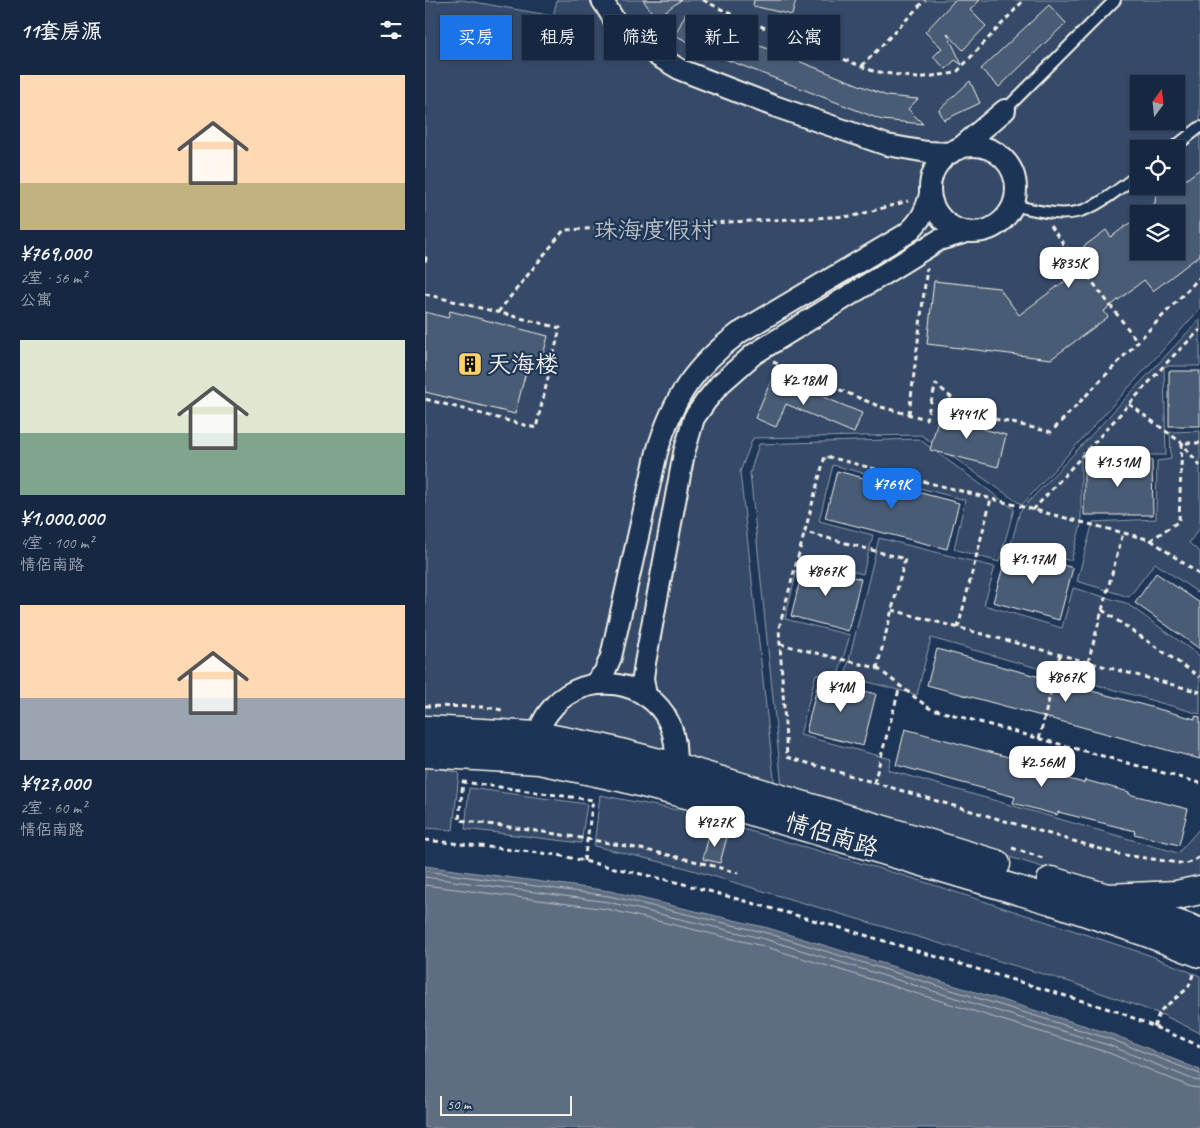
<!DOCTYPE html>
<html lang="zh">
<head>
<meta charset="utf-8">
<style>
  :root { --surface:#162841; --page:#1f3048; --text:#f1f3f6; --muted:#9ea6b1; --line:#35445a; --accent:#1a73e8 }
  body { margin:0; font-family:Caveat,"LXGW WenKai TC",sans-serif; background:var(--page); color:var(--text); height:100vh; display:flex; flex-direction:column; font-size:19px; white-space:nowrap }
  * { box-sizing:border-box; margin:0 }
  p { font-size:16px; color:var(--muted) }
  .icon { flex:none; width:28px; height:28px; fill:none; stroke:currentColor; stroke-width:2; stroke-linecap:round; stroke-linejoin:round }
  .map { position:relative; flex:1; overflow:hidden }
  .details { display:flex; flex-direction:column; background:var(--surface); width:425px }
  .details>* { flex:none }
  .top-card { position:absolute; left:15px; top:15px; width:475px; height:45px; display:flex; gap:10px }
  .needle { width:32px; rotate:15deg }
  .buttons { position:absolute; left:705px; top:75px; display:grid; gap:10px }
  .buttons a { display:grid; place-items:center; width:55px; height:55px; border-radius:0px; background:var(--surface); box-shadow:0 1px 4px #0004,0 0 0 1px var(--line); font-size:25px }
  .scale { position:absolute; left:15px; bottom:12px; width:132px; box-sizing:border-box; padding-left:5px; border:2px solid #f4f1e8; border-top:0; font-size:14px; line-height:18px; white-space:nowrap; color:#f4f1e8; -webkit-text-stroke:4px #1d3557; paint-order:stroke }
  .price { position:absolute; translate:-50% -42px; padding:0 11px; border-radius:10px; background:#fff; color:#222; font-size:16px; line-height:32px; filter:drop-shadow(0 1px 2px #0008) }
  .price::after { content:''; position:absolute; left:50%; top:30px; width:15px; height:11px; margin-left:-8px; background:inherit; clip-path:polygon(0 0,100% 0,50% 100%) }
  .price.active { background:var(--accent); color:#fff }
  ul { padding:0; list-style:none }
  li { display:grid; align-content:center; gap:10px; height:265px; padding:0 20px }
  li span { display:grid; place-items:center; height:155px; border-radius:0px; color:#555 }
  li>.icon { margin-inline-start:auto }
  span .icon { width:90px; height:90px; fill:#fffc; stroke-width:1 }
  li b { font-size:21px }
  h2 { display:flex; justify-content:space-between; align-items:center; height:60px; padding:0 20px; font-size:21px }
  .chip { padding:0 18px; border-radius:0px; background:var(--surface); box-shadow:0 1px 4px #0004,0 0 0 1px var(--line); font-size:18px; line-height:45px }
  .chip.active { background:var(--accent); color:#fff }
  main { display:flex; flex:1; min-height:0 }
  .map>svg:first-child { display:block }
  .green { fill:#354a67; stroke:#949ea8; fill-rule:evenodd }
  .water { fill:#5e6d82; stroke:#9aa2ab }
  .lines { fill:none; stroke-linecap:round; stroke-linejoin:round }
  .shore { stroke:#b8bcbf; stroke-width:1 }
  .building { fill:#485b74; stroke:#f4f1e8 }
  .service-casing { stroke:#f4f1e8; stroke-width:14 }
  .minor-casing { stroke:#f4f1e8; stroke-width:24 }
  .tertiary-casing { stroke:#f4f1e8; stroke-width:29 }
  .trunk-casing { stroke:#f4f1e8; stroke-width:31 }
  .path { stroke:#f4f1e8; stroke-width:3; stroke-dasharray:5 4; stroke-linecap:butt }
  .service { stroke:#1d3557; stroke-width:10 }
  .minor { stroke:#1d3557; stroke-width:20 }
  .tertiary { stroke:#1d3557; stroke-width:25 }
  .trunk { stroke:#1d3557; stroke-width:28 }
  .labels { text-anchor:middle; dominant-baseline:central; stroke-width:4.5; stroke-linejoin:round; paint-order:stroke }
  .park-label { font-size:24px; fill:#bbbfc1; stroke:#1d3557 }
  .poi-label { font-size:24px; fill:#f4f1e8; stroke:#1d3557; text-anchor:start }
  .street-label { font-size:24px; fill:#f4f1e8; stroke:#1d3557 }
</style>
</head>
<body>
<main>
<section class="details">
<h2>11套房源<svg class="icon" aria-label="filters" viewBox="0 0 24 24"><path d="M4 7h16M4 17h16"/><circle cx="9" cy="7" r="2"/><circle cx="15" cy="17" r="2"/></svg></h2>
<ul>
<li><span style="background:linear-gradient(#ffd9b3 70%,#c2b280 0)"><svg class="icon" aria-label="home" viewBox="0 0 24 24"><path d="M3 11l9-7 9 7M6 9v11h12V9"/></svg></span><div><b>¥769,000</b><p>2室 · 56 m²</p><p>公寓</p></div></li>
<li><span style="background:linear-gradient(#dfe7d0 60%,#7fa58c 0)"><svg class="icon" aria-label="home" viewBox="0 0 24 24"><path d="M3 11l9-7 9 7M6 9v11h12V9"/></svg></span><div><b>¥1,000,000</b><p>4室 · 100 m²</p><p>情侣南路</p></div></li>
<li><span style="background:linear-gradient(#ffd9b3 60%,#9aa5b1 0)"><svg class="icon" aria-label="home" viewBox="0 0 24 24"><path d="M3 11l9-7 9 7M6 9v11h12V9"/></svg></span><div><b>¥927,000</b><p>2室 · 60 m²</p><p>情侣南路</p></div></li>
</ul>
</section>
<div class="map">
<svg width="775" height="1128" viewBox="0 0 775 1128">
  <rect width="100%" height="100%" fill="#1d3557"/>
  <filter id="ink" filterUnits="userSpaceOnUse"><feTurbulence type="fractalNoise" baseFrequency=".02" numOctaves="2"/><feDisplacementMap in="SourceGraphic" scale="10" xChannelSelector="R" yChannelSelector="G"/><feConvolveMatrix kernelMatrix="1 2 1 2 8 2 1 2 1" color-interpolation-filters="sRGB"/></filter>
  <g filter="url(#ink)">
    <g class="green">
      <path d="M38 0 128 16 132 0H775V309L597 505 496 435 328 438 315 472 351 797 0 730V1ZM714 84H751V121H714ZM714 149H751V186H714ZM714 214H751V251H714Z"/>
      <polygon points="775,319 775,366 739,366 741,455 656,455 656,525 646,561 586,544 595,511"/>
      <polygon points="775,431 775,527 764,543 775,552 775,594 730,563 704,597 652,581 668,522 731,519 732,461 746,459 745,432"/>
      <polygon points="494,439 589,509 574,562 529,549 540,500 408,465 394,521 448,535 438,574 375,558 360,619 425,635 412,679 391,674 375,735 466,759 463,770 753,853 775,828 775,879 742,886 682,887 357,787 325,473 334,444"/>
      <polygon points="454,538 570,567 559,605 637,628 648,588 701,603 775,656 775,714 506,638 492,695 420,676"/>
      <polygon points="0,765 34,773 28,830 0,828"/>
      <polygon points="44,788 162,804 156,843 40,829"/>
      <polygon points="175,795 252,810 487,878 724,955 775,976 775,1033 738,1015 648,983 257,867 169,846"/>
    </g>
    <polygon class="water" points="0,866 185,891 343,928 690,1035 775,1070 775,1128 0,1128"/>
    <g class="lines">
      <g class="shore">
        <polyline points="0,871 184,896 342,933 688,1040 775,1074"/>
        <polyline points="0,877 183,902 340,939 686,1046 769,1080 775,1081"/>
        <polyline points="0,885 182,909 338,946 684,1053 766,1087 775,1088"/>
      </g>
    </g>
    <g class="building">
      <polygon points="218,0 256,0 231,18"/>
      <polygon points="329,0 371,0 367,15 328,6"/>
      <polygon points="530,0 555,0 545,10 561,26 538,50 522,33 537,65 530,60 521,69 508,57 517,48 500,32"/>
      <polygon points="624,5 641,23 574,87 556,69"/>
      <polygon points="261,13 309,38 310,36 462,96 493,99 483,109 498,124 457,120 282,52 250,35"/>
      <polygon points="545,81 555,103 519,120 514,110"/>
      <polygon points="775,169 775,255 728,291 719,280 679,311 683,317 626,359 502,344 509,281 574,288 594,315 660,266 650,253 681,230 686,237 714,216 714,251 751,251 751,214 716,214 730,203 731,194 735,189 740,188 747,190"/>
      <polygon points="25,311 123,336 115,367 103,364 90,414 0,392 0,312 23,318"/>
      <rect x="744" y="371" width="31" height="55"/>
      <polygon points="348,376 437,413 429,433 361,404 351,427 330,418"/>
      <polygon points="517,404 539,424 581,435 573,467 505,450"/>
      <polygon points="727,460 728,515 659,515 659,461"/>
      <polygon points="412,471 534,503 522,549 400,518"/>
      <polygon points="583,549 648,568 634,620 568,602"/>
      <polygon points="379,564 436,579 423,631 366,616"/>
      <polygon points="731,573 775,603 775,649 710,603"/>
      <polygon points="512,649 770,719 770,716 775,717 775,759 502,685"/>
      <polygon points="394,679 451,694 438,746 381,732"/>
      <polygon points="480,729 587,758 585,764 659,783 660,780 704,792 704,794 763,809 754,845 709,834 710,831 633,812 632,815 588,803 590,797 471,765"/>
      <polygon points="285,832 302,837 295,863 278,859"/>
    </g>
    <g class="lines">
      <defs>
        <g id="service">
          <polyline points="580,110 690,0"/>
          <polyline points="747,149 775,127"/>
          <path d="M588 205C655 222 661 214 714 174"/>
        </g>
        <g id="minor">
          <polyline points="177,0 193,26 234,57 256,70 349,106 462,145 502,152 526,153"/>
          <circle cx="548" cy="189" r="43"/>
          <polyline points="534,149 580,110"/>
          <path d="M169 684 179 673 186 657 232 452C248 398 269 367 314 333L481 234C494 223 501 212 505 194"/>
          <polyline points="221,696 218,678 220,663 259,453 269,418 281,401 295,384 329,354 514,240 542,232"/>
          <path d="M112 736C115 728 118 719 124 712 152 673 214 675 240 715 250 731 252 749 250 767"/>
        </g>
        <polyline id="tertiary" points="685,899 775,931"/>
        <g id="trunk">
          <polyline points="0,730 112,736 180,749 250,767 571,864"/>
          <polyline points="0,753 114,760 195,777 323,810 626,900 721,932 775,953"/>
          <polyline points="626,881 682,898 752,895 775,890"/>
        </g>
      </defs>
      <use href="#service" class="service-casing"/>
      <use href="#minor" class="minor-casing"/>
      <use href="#tertiary" class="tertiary-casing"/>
      <use href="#trunk" class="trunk-casing"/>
      <g class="path">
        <polyline points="278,0 308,15 448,71 492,78 531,73 599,0"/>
        <polyline points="437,66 500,0"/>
        <polyline points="625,226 713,342"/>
        <polyline points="0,257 1,258 0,264"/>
        <polyline points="0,294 135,328 111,428 0,399"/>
        <polyline points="73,312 139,230 429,216 483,201"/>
        <polyline points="348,362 456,407 501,419 511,384 544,413 626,432 775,277"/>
        <polyline points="704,404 757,443 775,466"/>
        <polyline points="484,414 502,268"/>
        <polyline points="775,443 757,443 754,521 726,540 400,456 354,628 362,757 693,854 761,864 775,857"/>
        <polyline points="608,510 746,358 775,330"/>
        <polyline points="726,540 775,575"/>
        <polyline points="467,610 775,692"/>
        <polyline points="677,610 775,677"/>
        <polyline points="533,628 566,499"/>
        <polyline points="355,644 452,668 480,559 380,532"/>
        <polyline points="663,662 698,533"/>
        <polyline points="452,668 504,708 775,783"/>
        <polyline points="0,706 60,707 77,710"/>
        <polyline points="614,739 635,655"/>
        <polyline points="449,783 475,686"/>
        <polyline points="0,840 133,855 255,883 413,927 694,1012 775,1046"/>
        <polyline points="587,848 621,859"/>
        <path d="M159 861 168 800 38 782 34 820C128 833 222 846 313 873"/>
        <polyline points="729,1027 735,1011 763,988 769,972"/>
      </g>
      <use href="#service" class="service"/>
      <use href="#minor" class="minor"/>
      <use href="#tertiary" class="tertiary"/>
      <use href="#trunk" class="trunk"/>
    </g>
  </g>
  <defs>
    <symbol id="building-square" viewBox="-11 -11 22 22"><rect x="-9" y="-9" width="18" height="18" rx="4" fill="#ffd166" stroke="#1d3557"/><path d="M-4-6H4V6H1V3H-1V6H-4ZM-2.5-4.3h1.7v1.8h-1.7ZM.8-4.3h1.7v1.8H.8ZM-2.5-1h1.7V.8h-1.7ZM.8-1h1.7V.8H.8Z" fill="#111"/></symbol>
  </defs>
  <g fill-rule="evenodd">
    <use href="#building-square" x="31" y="350" width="28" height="28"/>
  </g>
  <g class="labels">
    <g class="park-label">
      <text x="229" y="230">珠海度假村</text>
    </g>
    <g class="poi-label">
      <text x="62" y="364">天海楼</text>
    </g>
    <g class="street-label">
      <text transform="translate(407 835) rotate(17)">情侣南路</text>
    </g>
  </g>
</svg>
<div class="buttons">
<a><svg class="needle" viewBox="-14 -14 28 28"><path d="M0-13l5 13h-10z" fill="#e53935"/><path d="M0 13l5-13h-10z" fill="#9ea6b1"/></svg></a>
<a><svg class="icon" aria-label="locate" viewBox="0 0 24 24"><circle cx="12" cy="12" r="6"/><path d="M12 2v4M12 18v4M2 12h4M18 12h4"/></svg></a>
<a><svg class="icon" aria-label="layers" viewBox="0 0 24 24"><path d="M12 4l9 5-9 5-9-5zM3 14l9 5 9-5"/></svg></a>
</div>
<div class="scale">50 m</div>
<b class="price" style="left:644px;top:289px">¥835K</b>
<b class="price" style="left:379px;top:406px">¥2.18M</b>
<b class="price" style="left:542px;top:440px">¥941K</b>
<b class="price" style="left:693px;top:488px">¥1.51M</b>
<b class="price active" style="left:467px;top:510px">¥769K</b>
<b class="price" style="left:608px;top:585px">¥1.17M</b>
<b class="price" style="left:401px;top:597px">¥867K</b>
<b class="price" style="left:641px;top:703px">¥867K</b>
<b class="price" style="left:416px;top:713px">¥1M</b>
<b class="price" style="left:617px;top:788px">¥2.56M</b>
<b class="price" style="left:290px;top:848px">¥927K</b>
<div class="top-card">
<a class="chip active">买房</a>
<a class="chip">租房</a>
<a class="chip">筛选</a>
<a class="chip">新上</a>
<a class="chip">公寓</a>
</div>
</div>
</main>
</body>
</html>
